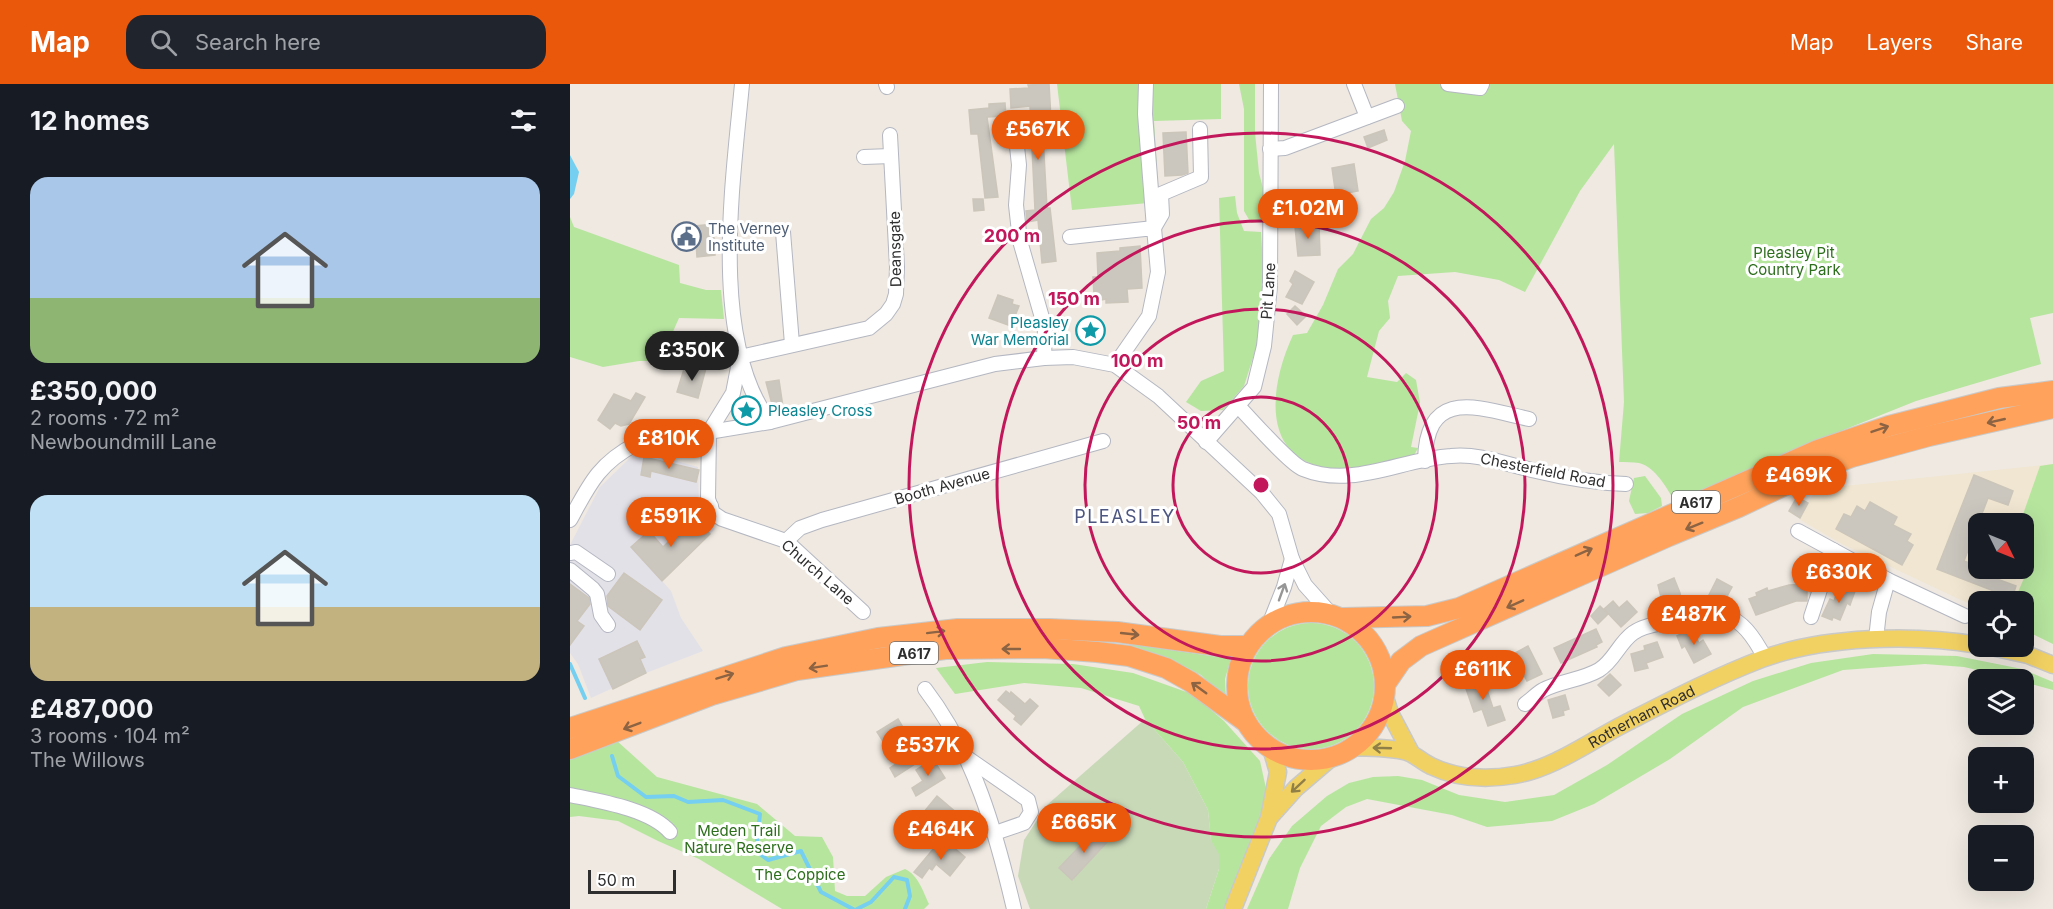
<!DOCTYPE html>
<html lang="en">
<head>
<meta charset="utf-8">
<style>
  :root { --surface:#171b24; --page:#20242c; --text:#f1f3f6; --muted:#9ea1a6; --accent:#ea580c }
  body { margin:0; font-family:Inter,sans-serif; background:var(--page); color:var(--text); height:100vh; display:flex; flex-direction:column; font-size:22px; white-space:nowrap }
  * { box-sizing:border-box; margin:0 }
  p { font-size:20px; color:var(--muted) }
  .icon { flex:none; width:33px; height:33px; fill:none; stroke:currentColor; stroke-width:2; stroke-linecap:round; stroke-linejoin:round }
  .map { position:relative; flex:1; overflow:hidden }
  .details { display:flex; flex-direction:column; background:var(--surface); width:570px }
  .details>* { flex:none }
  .needle { width:39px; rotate:133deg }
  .fabs { position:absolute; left:1398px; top:429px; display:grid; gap:12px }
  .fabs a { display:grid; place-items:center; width:66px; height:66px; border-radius:12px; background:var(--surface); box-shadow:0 6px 24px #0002; font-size:30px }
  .scale { position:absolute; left:18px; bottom:15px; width:88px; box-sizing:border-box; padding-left:6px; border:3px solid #2e2e2e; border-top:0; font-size:16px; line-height:21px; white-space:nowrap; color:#2e2e2e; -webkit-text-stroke:4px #fff; paint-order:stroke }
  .price { position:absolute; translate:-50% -51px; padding:0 14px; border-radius:21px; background:var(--accent); color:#fff; font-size:20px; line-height:39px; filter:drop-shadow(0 2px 3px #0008) }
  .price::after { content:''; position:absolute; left:50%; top:36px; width:18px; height:14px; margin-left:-9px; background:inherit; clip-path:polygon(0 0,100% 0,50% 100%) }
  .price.current { background:#222; color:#fff }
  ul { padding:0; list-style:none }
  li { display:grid; align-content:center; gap:12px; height:318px; padding:0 30px }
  li span { display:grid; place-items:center; height:186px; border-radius:18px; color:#555 }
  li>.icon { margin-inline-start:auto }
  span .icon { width:108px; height:108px; fill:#fffc; stroke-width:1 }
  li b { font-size:26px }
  h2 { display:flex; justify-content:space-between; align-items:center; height:72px; padding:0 30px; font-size:26px }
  header { display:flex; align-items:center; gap:36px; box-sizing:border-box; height:84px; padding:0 30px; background:var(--accent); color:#fff }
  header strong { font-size:28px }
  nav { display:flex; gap:33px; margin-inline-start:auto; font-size:21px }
  .search { width:420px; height:54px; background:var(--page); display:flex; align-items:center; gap:15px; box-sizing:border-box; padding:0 21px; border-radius:18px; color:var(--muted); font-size:22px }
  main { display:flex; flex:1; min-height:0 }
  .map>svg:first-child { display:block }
  .industrial { fill:#e3e1e8 }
  .education { fill:#f0e6d1; fill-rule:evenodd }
  .green { fill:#b6e59e }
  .cemetery { fill:#c8d9b8 }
  .water { fill:#75cff0 }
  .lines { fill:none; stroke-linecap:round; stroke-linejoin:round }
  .stream { stroke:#75cff0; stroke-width:4 }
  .building { fill:#cbc7bf; stroke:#cbc5ba; stroke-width:1.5 }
  .minor-casing { stroke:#b4b7c1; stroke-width:16 }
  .major-casing { stroke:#c9c9c9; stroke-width:19 }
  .highway-casing { stroke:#c9c9c9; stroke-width:22 }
  .minor { stroke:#fff; stroke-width:14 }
  .major { stroke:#f2d163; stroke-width:16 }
  .highway { stroke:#ffa35c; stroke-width:20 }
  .oneway { stroke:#8c6343 }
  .oneway2 { stroke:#969696 }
  .oneway3 { stroke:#908048 }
  .ring { fill:none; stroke:#c2185b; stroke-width:3 }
  .labels { text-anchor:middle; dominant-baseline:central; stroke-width:6; stroke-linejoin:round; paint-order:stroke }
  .shield { fill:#fff; stroke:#6d6d6d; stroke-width:1.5 }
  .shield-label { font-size:14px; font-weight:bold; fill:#2e2e2e }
  .service-label { font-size:15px; fill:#4e5e75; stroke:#fff; text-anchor:start }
  .street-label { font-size:15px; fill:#2e2e2e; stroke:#fff }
  .park-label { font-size:15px; fill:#2c6e1b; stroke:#fff }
  .culture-label { font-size:15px; fill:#0d838f; stroke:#fff; text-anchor:end }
  .quarter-label { font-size:18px; letter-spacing:1.5px; fill:#4d5680; stroke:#fff }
  .centre { fill:#c2185b; stroke:#fff; stroke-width:3 }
  .ring-label { font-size:18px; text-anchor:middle; font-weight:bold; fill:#c2185b; stroke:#fff; stroke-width:6; stroke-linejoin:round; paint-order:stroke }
</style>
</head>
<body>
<header>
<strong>Map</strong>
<div class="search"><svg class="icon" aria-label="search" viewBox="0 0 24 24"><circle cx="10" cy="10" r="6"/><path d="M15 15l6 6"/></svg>Search here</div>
<nav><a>Map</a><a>Layers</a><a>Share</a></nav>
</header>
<main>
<section class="details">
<h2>12 homes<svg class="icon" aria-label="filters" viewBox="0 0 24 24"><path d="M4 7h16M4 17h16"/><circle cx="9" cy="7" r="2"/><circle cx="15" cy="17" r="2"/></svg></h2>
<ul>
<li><span style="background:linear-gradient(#a9c7e8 65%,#8fb573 0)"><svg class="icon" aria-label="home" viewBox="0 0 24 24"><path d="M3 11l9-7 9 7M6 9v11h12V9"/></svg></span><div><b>£350,000</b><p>2 rooms · 72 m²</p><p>Newboundmill Lane</p></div></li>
<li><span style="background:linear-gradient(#bfe0f5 60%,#c2b280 0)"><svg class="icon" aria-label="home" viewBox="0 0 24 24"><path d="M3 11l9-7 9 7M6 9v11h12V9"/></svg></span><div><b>£487,000</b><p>3 rooms · 104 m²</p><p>The Willows</p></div></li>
</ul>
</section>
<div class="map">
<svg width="1483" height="825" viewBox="0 0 1483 825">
  <rect width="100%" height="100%" fill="#efe9e1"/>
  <polygon class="industrial" points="78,369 128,383 129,421 133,433 145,445 92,497 101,507 111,534 133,567 76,589 21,614 8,580 0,569 0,461 30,403 62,372"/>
  <path class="education" d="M1483 380V560L1454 546V518H1408V524L1272 460 1229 435 1246 405ZM1408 440H1454V484H1408Z"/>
  <g class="green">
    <polygon points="487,0 651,0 651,35 584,37 589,118 502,126"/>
    <polygon points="669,0 685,0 685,49 689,89 693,104 693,137 681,139 674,127 674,25"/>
    <path d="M825 0H1483V229L1460 234 1471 280 1346 317 1241 359 1106 419C1097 405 1086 383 1069 379 1063 378 1055 378 1049 378L1054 318 1044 60 1010 107 955 208 929 196 885 188 828 192 818 217 820 234 809 247 797 293 827 298 836 289 846 296 850 319 841 363 848 364 842 375C821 377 794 385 774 385 690 385 697 307 723 251L737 249 753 221 768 185 783 170 801 135 814 124 824 108 835 77 841 47 832 37Z"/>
    <polygon points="665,112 667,129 674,147 691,148 694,199 688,258 674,302 653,326 631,327 616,318 631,297 654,287 649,114"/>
    <polygon points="0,133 4,143 109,181 110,199 136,206 151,206 154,235 109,234 90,277 69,277 33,283 0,273"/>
    <circle cx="175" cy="326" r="8"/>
    <polygon points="1483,380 1483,560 1454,546 1454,518 1444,517 1455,492 1442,485 1454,484 1454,440 1450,439 1470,382"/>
    <polygon points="1075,392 1091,414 1092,422 1078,429 1065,430 1059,417 1064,394"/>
    <circle cx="741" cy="602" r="63"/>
    <polygon points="560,560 641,572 661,574 655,595 656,616 631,591 601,576 559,564"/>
    <polygon points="1303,570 1387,572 1452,585 1483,598 1483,606 1454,598 1454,596 1446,595 1394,583 1355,580 1273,586 1173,623 1100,675 1024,720 982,737 917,743 882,731 797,715 776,723 751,742 730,784 718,825 677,825 699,775 722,742 757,712 779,699 803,693 828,692 852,696 889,711 935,718 984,711 1037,681 1112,630 1183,597 1241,579"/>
    <polygon points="417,578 503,580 563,589 622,610 654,637 690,677 697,709 683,755 654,825 636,825 649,785 641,756 638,726 613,678 575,635 569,622 511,604 454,599 385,610 366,584"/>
    <path d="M47 657 87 693 187 720 225 752 252 753 263 773 265 807 277 812H295L316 793 335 785C348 791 353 807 359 820L354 825H212L129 775 88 757 48 737 9 732 0 733V676Z"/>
  </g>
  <polygon class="cemetery" points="575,635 613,678 638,726 641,756 649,770 649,785 636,825 460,825 448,792 454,756 477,721"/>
  <polygon class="water" points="0,71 9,88 4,110 0,115"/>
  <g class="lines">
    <g class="stream">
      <polyline points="0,580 15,614"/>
      <polyline points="42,672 48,692 76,713 104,712 118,718 153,716 190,730 186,767 198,776 231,767 251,808 283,825"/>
      <polyline points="287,825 301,818 324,793 337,796 340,812 335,825"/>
    </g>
  </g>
  <g class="building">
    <polygon points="479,0 481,35 472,35 477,124 480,124 486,177 472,179 468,136 457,138 456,127 465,126 460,22 441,24 440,5 459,4 458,1"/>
    <polygon points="435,19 436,32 417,33 428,113 415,114 408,50 401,50 399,26 419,24 419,20"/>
    <polygon points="814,46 817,56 798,64 794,53"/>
    <polygon points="616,48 618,89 612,91 595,92 593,49"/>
    <polygon points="784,80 788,107 771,110 771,105 765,105 762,84"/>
    <polygon points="403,115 413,115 414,126 404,127"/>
    <polygon points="775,128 777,139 764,141 761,130"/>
    <polygon points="143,140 145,171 127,173 125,142"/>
    <polygon points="749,140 750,171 728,172 725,143"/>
    <polygon points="570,162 572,204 557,205 558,218 536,219 536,215 531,216 531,210 524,211 523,193 528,193 527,169 550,167 550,164"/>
    <polygon points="725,187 744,198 732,220 716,213 723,200 720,197"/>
    <polygon points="428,211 443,216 442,220 449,222 441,242 419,234"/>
    <polygon points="725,222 736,232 727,241 717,230"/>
    <polygon points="127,281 136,284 128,314 107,308 114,285 124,288"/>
    <polygon points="209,296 213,323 203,324 196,298"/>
    <polygon points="66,309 75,313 59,340 51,342 45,339 40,345 28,336 44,310 61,317"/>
    <polygon points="74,373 129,386 126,398 81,387 80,393 71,391"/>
    <polygon points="1404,391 1443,407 1438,421 1418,414 1394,477 1408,482 1408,484 1414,484 1429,490 1427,495 1446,502 1442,514 1367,485"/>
    <polygon points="1227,413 1238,419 1230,434 1219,427"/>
    <polygon points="1300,418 1327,433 1323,441 1341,450 1337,457 1343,461 1332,481 1266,445 1274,430 1281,433 1287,422 1295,427"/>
    <polygon points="124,433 126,433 140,450 92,497 61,463 79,447 93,463"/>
    <polygon points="54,489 92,516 70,546 38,522 37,512"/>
    <polygon points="1104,494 1110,509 1113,525 1095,529 1088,501"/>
    <polygon points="1147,495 1162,503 1155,516 1151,514 1149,518 1138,513"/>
    <polygon points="0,500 19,514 20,520 7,537 14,542 0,561"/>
    <polygon points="1237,500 1237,517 1226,517 1186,531 1179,515 1187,512 1186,509 1197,504 1198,507 1219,501"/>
    <polygon points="1269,502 1285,507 1280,521 1277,519 1270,536 1263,533 1262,536 1252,532 1260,515 1264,517"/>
    <polygon points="1043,517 1049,524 1057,517 1067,528 1051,543 1034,525"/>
    <polygon points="1030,522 1038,530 1028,540 1021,532"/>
    <polygon points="1026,545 1032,558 1026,561 1027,563 991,579 984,564"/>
    <polygon points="1122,545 1129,559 1133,556 1141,570 1124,579 1115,562 1112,564 1107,552"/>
    <polygon points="67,557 75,573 70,575 76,589 43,605 29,575"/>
    <polygon points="1087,558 1093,573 1076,579 1078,584 1065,587 1061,570 1075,566 1074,562"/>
    <polygon points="958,562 972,590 957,597 950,583 952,582 945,569"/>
    <polygon points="1040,590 1051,601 1039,612 1028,601"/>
    <polygon points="909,591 914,607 917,606 923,624 930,622 935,636 918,642 912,625 904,628 893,596"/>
    <polygon points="436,607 440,610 441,608 455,620 460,615 468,622 451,641 444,635 446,632 428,616"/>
    <polygon points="995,611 999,625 993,627 994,631 983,634 978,616"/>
    <polygon points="328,635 334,645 328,649 348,678 325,693 320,684 327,679 307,648"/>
    <polygon points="363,675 375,694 346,712 342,704 353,697 346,686"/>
    <polygon points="367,712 387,729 373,745 354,728"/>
    <polygon points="527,744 539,756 502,796 489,784"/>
    <polygon points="382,762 395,773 380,792 366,780 362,786 359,784 352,794 344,788 364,764 370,769 374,763 378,767"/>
  </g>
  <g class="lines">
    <defs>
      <g id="minor">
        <path d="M172 0C163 97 139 256 200 338"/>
        <polyline points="316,0 317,3"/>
        <polyline points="576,0 575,30 584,144"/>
        <polyline points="784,0 797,33"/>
        <polyline points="878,0 910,4 912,0"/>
        <polyline points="445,44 449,81 446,121 450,157 475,244 474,274"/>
        <polyline points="700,65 715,64 827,22"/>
        <polyline points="294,73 321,72"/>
        <polyline points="585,142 592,130 591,110 631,93 630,45"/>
        <polyline points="213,148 222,260"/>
        <polyline points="500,153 584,144 588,188 579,232 545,281"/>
        <path d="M668 322C680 334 720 380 733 385 782 405 831 375 881 372 910 369 938 381 966 387 995 394 1026 399 1056 400"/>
        <polyline points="636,358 684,303 694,262 700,202 701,0"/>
        <path d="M855 377C856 302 909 324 959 335"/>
        <polyline points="84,429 141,422"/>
        <path d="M0 436C19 401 29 379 66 360L200 338 425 280 474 274 503 273 545 281 588 312 692 409 709 430 722 475 735 501 760 529"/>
        <polyline points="1228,447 1318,496 1395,532"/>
        <polyline points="216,457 230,444 252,436 533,357"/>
        <polyline points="0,469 6,468 38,490"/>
        <polyline points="0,486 23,505 27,510 31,531 38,541"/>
        <polyline points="293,528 216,457 152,435 143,429 138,415 139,348 163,309 170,273 299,244 316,230 323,220 326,210 327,183 320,51"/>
        <polyline points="1241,533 1263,466"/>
        <polyline points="699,541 714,503 722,475"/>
        <polyline points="1306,555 1309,528 1318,496"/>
        <path d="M355 605C404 669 426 748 444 825"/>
        <path d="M955 620C961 616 966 610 973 606 990 597 1012 596 1029 586 1044 577 1049 559 1063 549 1074 541 1089 540 1102 537 1153 526 1169 525 1195 574"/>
        <polyline points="396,673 458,716 461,728 454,739 425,749"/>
        <path d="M0 711C29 717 80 725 100 748"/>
      </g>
      <g id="major">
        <polyline points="1417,562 1458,571 1483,581"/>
        <polyline points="814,610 820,629 841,669"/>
        <path id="s1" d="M783 663C801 664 820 663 837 668 846 671 852 678 861 682 888 695 916 696 945 691 985 684 1020 657 1056 639 1101 616 1145 593 1192 575 1254 552 1344 550 1408 561"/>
        <polyline points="700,733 726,704 761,674"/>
        <polyline points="663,825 699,734 708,688 701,664"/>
      </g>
      <g id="highway">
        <circle cx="741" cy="602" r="74"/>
        <polyline points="773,534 857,532 889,524 1248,366 1319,342 1429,314 1483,307"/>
        <polyline points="816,599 831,577 851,562 1099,452 1169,423 1245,387 1282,373 1359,352 1483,324"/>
        <polyline points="0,644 216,573 308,554 388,545 479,545 547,548 650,562 677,562"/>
        <polyline points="0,665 142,611 227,586 375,565 473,564 527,568 559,572 596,584 621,598 676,638"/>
      </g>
    </defs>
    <use href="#minor" class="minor-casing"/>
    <use href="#major" class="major-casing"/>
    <use href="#highway" class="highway-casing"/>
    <use href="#minor" class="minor"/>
    <use href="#major" class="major"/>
    <use href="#highway" class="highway"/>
  </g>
  <defs><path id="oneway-shaft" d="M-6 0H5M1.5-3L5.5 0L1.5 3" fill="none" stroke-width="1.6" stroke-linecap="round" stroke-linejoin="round" transform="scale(1.5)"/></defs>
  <g class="oneway">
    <use href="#oneway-shaft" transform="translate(1426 337) rotate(167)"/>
    <use href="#oneway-shaft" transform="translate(1310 345) rotate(-19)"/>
    <use href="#oneway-shaft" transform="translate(1124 442) rotate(158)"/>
    <use href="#oneway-shaft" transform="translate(1014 468) rotate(-24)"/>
    <use href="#oneway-shaft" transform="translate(945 520) rotate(156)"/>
    <use href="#oneway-shaft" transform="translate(832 533) rotate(-3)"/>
    <use href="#oneway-shaft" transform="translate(366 548) rotate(-7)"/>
    <use href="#oneway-shaft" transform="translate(560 550) rotate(6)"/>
    <use href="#oneway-shaft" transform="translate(441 565) rotate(180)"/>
    <use href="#oneway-shaft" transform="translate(248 583) rotate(171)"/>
    <use href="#oneway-shaft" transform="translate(155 592) rotate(-17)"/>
    <use href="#oneway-shaft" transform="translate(629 604) rotate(-144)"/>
    <use href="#oneway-shaft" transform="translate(62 642) rotate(159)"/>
  </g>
  <use class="oneway2" href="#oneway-shaft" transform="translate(712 508) rotate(-70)"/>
  <g class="oneway3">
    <use href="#oneway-shaft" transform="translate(812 664) rotate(-178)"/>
    <use href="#oneway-shaft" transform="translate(728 702) rotate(137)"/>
  </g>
  <g class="ring">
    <circle cx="691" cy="401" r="88"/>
    <circle cx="691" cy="401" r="176"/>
    <circle cx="691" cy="401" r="264"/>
    <circle cx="691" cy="401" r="352"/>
  </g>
  <defs>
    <symbol id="civic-ring" viewBox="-11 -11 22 22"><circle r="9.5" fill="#fff" stroke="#5c6f8a" stroke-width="1.5"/><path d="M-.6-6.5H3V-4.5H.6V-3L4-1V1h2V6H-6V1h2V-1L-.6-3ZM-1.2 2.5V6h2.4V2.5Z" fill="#5c6f8a"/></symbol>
    <symbol id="sight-ring" viewBox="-11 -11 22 22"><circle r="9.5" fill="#fff" stroke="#0f9aa8" stroke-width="1.5"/><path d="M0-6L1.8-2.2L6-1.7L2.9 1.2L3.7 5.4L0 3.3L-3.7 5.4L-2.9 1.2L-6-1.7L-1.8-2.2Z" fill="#0f9aa8"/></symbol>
  </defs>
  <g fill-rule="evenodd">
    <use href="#civic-ring" x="100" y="136" width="33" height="33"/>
    <use href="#sight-ring" x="504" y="230" width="33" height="33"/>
    <use href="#sight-ring" x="160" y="310" width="33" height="33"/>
  </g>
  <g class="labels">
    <g class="shield">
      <rect x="1102" y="407" width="48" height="22" rx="4.5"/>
      <rect x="320" y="558" width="48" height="22" rx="4.5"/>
    </g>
    <g class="shield-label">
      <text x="1126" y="418">A617</text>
      <text x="344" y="569">A617</text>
    </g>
    <g class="service-label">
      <text x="138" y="144">The Verney<tspan x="138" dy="17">Institute</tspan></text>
    </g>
    <g class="street-label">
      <text transform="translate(325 165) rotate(-91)">Deansgate</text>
      <text transform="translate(698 207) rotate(-86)">Pit Lane</text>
      <text transform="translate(973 386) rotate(11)">Chesterfield Road</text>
      <text transform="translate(372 402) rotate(-16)">Booth Avenue</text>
      <text transform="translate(248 488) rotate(41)">Church Lane</text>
      <text stroke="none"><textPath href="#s1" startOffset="308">Rotherham Road</textPath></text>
    </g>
    <g class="park-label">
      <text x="1224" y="168">Pleasley Pit<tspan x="1224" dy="17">Country Park</tspan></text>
      <text x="169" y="746">Meden Trail<tspan x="169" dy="17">Nature Reserve</tspan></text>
      <text x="230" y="790">The Coppice</text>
    </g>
    <g class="culture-label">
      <text x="499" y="238">Pleasley<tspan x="499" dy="17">War Memorial</tspan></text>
      <text x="198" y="326" text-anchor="start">Pleasley Cross</text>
    </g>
    <g class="quarter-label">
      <text x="555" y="432">PLEASLEY</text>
    </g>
  </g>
  <circle cx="691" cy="401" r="9" class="centre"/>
  <g class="ring-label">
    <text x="442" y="158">200 m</text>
    <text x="504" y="221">150 m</text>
    <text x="567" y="283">100 m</text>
    <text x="629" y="345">50 m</text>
  </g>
</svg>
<div class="fabs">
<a><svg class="needle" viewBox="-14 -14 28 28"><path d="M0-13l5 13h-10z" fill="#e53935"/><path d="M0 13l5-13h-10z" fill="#9ea1a6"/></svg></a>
<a><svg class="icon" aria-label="locate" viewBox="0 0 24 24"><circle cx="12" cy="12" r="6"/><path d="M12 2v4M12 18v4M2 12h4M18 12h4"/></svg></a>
<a><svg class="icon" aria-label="layers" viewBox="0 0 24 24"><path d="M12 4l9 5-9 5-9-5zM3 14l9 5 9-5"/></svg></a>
<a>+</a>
<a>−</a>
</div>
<div class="scale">50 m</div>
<b class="price" style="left:468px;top:77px">£567K</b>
<b class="price" style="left:738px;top:156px">£1.02M</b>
<b class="price current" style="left:122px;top:298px">£350K</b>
<b class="price" style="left:99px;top:386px">£810K</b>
<b class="price" style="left:1229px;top:423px">£469K</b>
<b class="price" style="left:101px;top:464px">£591K</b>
<b class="price" style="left:1269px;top:520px">£630K</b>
<b class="price" style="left:1124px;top:562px">£487K</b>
<b class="price" style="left:913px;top:617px">£611K</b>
<b class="price" style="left:358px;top:693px">£537K</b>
<b class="price" style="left:514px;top:770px">£665K</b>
<b class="price" style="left:371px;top:777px">£464K</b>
</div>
</main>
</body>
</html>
